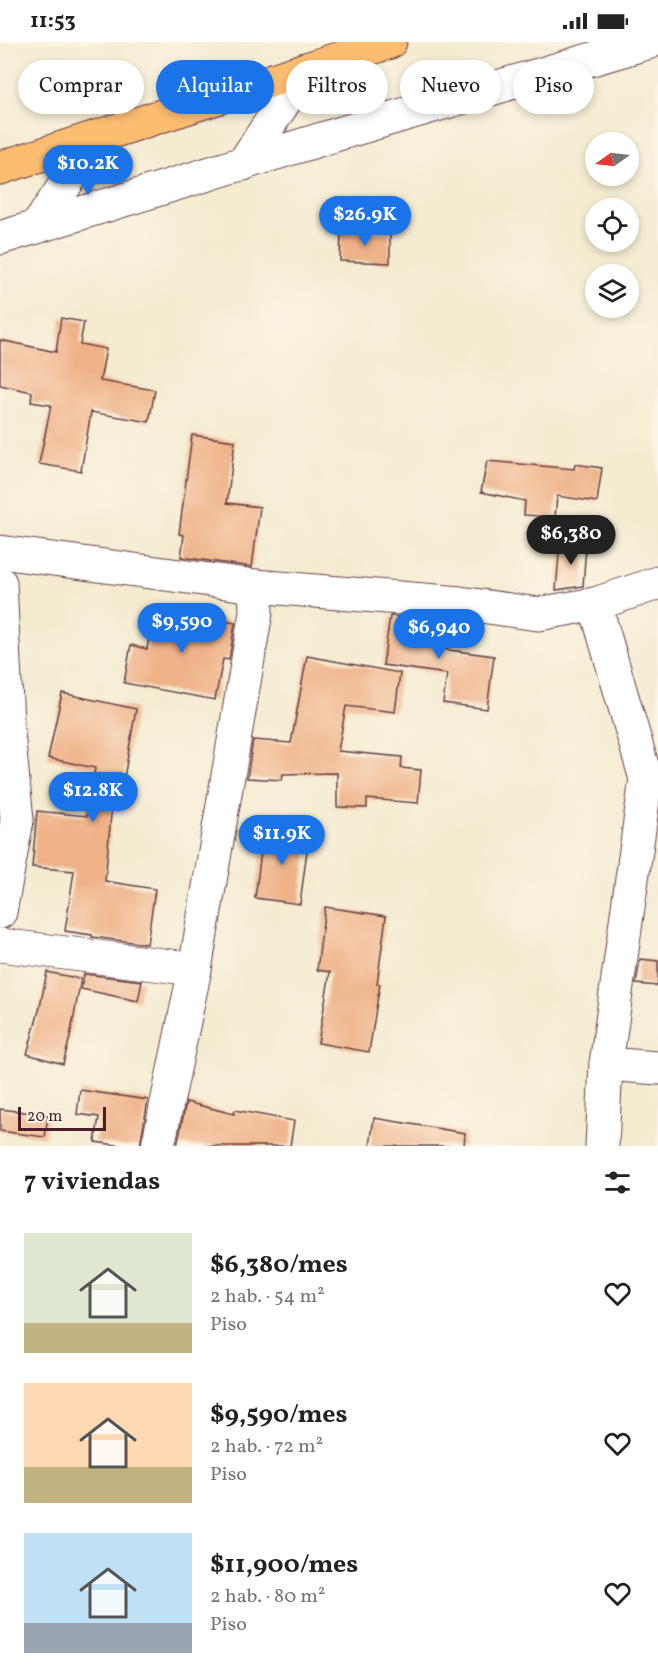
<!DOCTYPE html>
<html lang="es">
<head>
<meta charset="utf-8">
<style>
  :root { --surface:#fff; --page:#f6f6f6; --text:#222; --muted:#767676; --accent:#1a73e8 }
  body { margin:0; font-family:Vollkorn,serif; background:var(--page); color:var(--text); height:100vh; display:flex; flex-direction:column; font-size:22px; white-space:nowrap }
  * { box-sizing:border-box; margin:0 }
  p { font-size:20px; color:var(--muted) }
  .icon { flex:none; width:33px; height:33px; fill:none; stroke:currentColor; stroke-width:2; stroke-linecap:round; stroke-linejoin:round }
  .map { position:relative; height:1104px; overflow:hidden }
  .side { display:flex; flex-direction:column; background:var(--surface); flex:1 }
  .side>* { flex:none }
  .top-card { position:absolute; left:18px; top:18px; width:622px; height:54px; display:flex; gap:12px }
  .needle { width:39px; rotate:256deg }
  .fabs { position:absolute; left:585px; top:90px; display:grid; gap:12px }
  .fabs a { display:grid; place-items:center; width:54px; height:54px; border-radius:50%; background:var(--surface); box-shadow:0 3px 9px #0003; font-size:30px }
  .scale { position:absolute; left:18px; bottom:15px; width:88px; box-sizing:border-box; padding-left:6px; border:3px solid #4a1f2b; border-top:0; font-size:16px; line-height:21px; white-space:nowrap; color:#4a1f2b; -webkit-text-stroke:4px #fcf5e5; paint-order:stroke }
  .price { position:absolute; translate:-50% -51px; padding:0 14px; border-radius:21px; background:var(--accent); color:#fff; font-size:20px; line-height:39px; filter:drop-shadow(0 2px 3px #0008) }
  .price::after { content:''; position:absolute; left:50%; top:36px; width:18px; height:14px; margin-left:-9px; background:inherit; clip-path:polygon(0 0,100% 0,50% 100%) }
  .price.on { background:#222; color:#fff }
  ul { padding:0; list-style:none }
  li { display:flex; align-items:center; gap:18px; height:150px; padding:0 24px }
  li span { display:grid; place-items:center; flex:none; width:168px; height:120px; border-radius:0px; color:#555 }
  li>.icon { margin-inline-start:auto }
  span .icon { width:72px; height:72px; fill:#fffc; stroke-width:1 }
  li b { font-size:26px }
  h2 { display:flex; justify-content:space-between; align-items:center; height:72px; padding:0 24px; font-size:26px }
  .chip { padding:0 21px; border-radius:27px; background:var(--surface); box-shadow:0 3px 9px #0003; font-size:21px; line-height:54px }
  .chip.on { background:var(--accent); color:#fff }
  .status { display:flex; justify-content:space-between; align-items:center; height:42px; padding:0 30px; background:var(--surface); direction:ltr }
  .status svg { height:16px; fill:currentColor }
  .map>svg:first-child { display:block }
  .building { fill:#efb288 }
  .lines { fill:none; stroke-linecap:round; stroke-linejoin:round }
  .street-casing { stroke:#643e44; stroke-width:35 }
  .primary-casing { stroke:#643e44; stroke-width:35 }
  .street { stroke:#fff; stroke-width:33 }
  .primary { stroke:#fcbd6f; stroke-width:33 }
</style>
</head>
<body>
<div class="status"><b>11:53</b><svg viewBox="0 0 49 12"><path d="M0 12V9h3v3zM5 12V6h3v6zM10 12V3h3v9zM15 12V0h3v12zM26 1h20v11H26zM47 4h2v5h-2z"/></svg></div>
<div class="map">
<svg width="658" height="1104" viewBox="0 0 658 1104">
  <rect width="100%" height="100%" fill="#fcf5e5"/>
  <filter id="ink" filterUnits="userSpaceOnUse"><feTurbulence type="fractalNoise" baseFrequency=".0167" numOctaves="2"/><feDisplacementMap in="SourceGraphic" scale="12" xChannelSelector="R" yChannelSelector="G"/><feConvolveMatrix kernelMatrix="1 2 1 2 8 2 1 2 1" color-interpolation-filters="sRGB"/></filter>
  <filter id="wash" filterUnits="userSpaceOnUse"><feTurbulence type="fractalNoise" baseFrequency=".008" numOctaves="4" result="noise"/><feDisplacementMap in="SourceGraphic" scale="24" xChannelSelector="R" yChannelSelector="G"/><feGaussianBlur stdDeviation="1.35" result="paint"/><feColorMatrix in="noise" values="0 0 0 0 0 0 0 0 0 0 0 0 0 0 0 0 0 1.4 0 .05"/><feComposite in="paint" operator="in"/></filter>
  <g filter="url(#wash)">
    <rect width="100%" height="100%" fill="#f4ebd1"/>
    <g id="blocks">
      <g class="building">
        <polygon points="341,189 390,191 390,221 340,219"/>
        <polygon points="61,276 84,280 80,302 106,307 100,339 155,348 149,380 91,370 81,429 39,422 51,363 31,360 32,350 0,343 0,298 56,310"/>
        <polygon points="192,393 235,399 227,461 260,465 252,525 181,515 184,493 179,492"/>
        <polygon points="487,419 574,427 575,422 602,426 597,460 557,454 555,475 524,473 525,459 481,450"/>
        <polygon points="560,501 586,504 583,544 556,548"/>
        <polygon points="155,564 235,581 229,618 223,617 215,658 124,641 131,603 147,607"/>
        <polygon points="390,574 446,579 442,607 494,614 487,667 443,661 447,632 383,623"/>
        <polygon points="307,614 400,631 395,670 346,664 338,709 402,715 401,726 421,728 418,761 367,757 367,766 337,765 337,731 283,732 282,738 247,736 253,698 291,701"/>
        <polygon points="62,651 136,667 123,742 114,740 105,839 155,847 147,902 92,895 92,893 65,889 74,829 32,825 37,769 87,774 95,726 48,716"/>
        <polygon points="264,787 309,793 300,862 255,856"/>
        <polygon points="325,865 386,874 377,942 380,942 369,1010 318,1001 330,930 317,928"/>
        <polygon points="640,917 658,919 658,944 636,942"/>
        <polygon points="47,930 81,937 70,995 63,1022 27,1012 40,965"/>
        <polygon points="84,932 142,939 138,959 81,947"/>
        <polygon points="80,1048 148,1058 140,1104 124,1104 95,1100 99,1075 77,1072"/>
        <polygon points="186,1060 234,1072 235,1068 294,1079 290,1104 177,1104"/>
        <polygon points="0,1067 48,1073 45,1095 0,1089"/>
        <polygon points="374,1076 465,1091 464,1104 370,1104"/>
      </g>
    </g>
  </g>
  <g filter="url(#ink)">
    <use href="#blocks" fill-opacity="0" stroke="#643e44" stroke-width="1.5"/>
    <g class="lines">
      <defs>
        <g id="street">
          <polyline points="243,122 306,27"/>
          <polyline points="37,185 97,95"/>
          <polyline points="0,196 348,89 650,0"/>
          <polyline points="0,510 255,544 460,561 538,572 595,562 658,541"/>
          <polyline points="0,541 7,681 17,778 0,870"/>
          <polyline points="595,562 646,737 606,1022 602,1104"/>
          <polyline points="0,903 195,927"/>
          <polyline points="606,1022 658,1026"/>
          <polyline points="158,1104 195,927 256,570 255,544"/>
        </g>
        <polyline id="primary" points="0,126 390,0"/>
      </defs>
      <use href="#street" class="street-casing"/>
      <use href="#primary" class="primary-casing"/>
      <use href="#street" class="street"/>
      <use href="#primary" class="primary"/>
    </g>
  </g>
</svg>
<div class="fabs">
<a><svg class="needle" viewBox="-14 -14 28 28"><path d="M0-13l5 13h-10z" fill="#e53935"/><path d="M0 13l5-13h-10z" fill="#767676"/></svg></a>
<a><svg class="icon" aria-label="locate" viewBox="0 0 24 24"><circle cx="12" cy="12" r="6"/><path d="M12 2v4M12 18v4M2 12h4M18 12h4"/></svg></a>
<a><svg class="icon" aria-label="layers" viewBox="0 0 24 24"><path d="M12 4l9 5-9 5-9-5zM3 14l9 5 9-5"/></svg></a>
</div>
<div class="scale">20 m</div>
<b class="price" style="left:88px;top:154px">$10.2K</b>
<b class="price" style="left:365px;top:205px">$26.9K</b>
<b class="price on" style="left:571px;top:524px">$6,380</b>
<b class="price" style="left:182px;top:612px">$9,590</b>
<b class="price" style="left:439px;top:618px">$6,940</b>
<b class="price" style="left:93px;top:781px">$12.8K</b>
<b class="price" style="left:282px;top:824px">$11.9K</b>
<div class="top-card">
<a class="chip">Comprar</a>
<a class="chip on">Alquilar</a>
<a class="chip">Filtros</a>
<a class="chip">Nuevo</a>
<a class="chip">Piso</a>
</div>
</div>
<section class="side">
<h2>7 viviendas<svg class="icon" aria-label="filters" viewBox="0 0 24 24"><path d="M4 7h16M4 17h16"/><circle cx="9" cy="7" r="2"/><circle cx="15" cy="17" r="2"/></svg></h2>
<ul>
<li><span style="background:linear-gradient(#dfe7d0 75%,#c2b280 0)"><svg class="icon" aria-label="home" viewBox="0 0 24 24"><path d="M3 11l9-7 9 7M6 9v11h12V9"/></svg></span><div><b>$6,380/mes</b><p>2 hab. · 54 m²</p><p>Piso</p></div><svg class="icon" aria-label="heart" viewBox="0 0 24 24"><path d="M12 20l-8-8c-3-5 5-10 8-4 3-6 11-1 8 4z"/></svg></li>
<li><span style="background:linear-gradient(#ffd9b3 70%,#c2b280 0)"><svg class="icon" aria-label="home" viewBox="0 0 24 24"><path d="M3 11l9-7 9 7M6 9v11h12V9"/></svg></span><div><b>$9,590/mes</b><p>2 hab. · 72 m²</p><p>Piso</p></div><svg class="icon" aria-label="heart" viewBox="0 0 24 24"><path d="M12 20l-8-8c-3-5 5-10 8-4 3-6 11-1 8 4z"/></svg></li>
<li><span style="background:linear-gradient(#bfe0f5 75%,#9aa5b1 0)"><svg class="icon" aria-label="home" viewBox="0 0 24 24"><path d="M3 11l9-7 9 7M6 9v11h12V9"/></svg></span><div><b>$11,900/mes</b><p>2 hab. · 80 m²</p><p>Piso</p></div><svg class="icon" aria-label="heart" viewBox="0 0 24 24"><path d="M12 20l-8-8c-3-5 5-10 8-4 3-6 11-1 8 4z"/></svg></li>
</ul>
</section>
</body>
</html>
